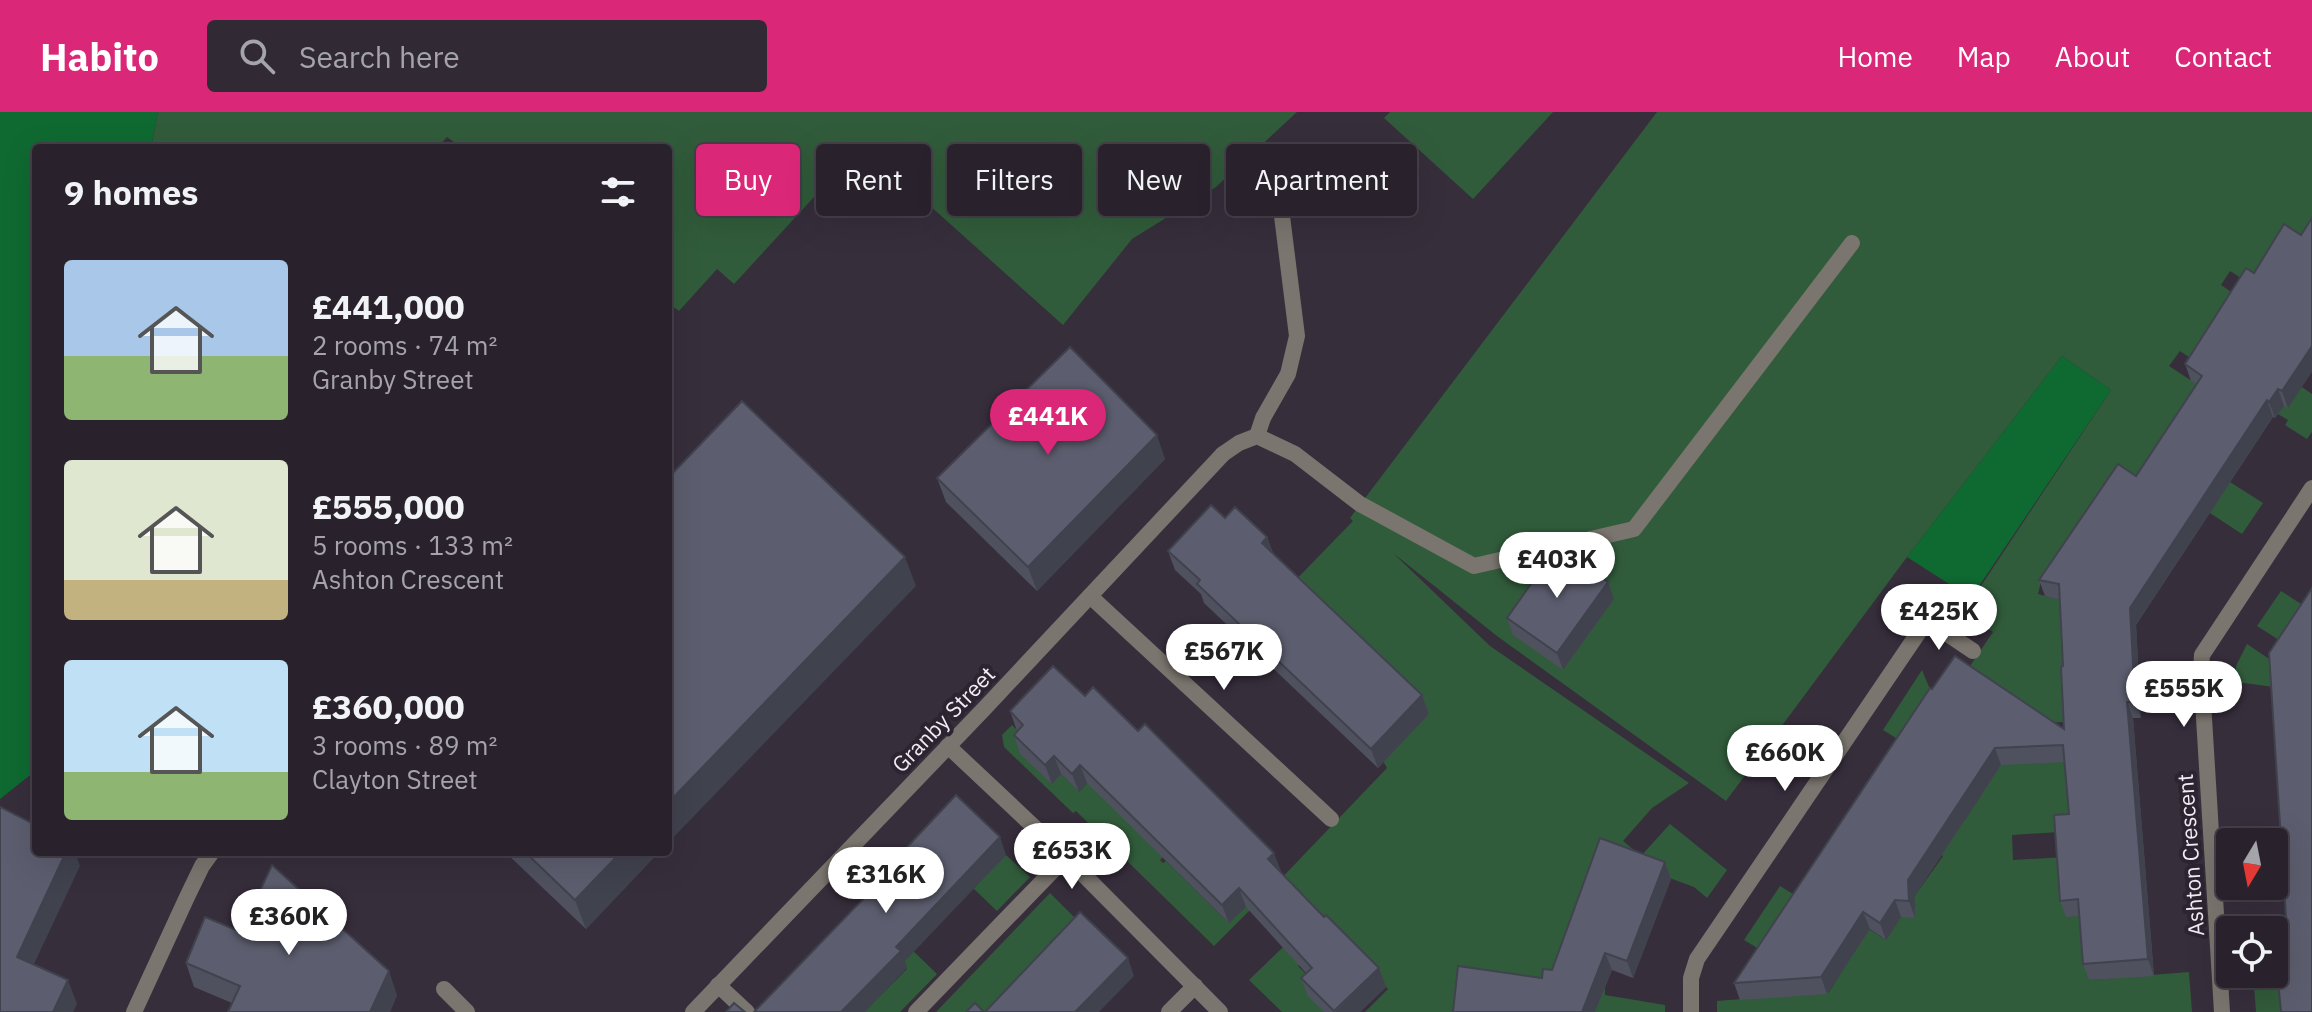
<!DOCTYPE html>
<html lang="en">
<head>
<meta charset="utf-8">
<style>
  :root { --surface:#29222d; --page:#312a35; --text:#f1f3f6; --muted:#a5a4aa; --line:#453f49; --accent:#db2777 }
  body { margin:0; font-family:"IBM Plex Sans",sans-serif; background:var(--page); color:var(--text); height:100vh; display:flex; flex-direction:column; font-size:30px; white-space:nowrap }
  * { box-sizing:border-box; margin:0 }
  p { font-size:26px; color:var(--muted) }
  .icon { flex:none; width:44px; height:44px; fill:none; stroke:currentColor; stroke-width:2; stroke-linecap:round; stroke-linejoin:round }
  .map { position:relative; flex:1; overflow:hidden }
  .sheet { position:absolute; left:32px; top:32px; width:640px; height:712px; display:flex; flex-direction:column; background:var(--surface); border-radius:8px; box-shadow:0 8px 32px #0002,0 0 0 2px var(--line) }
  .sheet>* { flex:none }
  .guide { position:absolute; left:696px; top:32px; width:760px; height:72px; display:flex; gap:16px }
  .needle { width:52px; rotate:190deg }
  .buttons { position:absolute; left:2216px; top:716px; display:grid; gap:16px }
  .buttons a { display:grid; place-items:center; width:72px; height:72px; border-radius:8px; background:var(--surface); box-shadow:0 8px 32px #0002,0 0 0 2px var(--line); font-size:40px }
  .price { position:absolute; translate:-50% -68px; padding:0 18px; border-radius:28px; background:#fff; color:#222; font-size:26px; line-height:52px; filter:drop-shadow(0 2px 4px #0008) }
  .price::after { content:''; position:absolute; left:50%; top:48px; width:24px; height:18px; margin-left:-12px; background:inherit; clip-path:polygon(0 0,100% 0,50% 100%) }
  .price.on { background:var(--accent); color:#fff }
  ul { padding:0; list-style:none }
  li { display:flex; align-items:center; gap:24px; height:200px; padding:0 32px }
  li span { display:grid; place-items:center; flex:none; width:224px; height:160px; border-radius:8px; color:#555 }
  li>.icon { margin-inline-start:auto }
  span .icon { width:96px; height:96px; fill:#fffc; stroke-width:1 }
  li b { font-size:34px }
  h2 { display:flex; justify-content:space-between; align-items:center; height:96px; padding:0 32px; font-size:34px }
  .tag { padding:0 28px; border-radius:8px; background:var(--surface); box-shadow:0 8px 32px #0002,0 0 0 2px var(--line); font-size:28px; line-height:72px }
  .tag.on { background:var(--accent); color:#fff }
  header { display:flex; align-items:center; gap:48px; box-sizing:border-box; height:112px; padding:0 40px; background:var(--accent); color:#fff }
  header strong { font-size:38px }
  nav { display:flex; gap:44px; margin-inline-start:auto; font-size:28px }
  .search { width:560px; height:72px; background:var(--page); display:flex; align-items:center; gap:20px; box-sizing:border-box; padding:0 28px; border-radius:8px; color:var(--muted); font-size:30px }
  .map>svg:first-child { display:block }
  .green { fill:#315c3b }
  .forest { fill:#0f6a31 }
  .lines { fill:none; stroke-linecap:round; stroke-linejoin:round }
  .service { stroke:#7a756e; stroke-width:16 }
  .minor { stroke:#7a756e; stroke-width:16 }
  .wall { fill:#4f515f }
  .shaded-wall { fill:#40424e }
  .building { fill:#5c5e6f; stroke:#40424e; stroke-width:2 }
  .labels { text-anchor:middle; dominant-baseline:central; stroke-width:8; stroke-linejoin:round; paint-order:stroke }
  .street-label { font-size:22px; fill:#f2ecf5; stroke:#2d2431 }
</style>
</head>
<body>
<header>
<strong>Habito</strong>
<div class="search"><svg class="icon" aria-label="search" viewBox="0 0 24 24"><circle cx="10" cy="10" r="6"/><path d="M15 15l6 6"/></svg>Search here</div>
<nav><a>Home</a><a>Map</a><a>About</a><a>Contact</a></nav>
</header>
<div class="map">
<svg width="2312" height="900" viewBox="0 0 2312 900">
  <rect width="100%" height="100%" fill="#372e3c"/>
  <g class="green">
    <polygon points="158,0 1297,0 1216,75 1132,127 1063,213 862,33 734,172 717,157 679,199 668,191 668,36 462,36 447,25 437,36 151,36"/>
    <polygon points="1390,0 1553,0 1473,87 1384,6"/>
    <polygon points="1657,0 2312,0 2312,132 2296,201 2230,159 2221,173 2258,198 2211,260 2180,239 2169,254 2201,275 2082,469 2043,461 2038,482 2072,491 2069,610 2023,611 2062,650 2073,651 2075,719 2012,723 2013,748 2101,743 2084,804 2089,868 2189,860 2192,900 1717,900 1717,889 1829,880 1857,836 1769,843 1744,828 1780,774 1806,790 1812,780 1886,828 1901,805 1915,796 1914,785 1943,744 1869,695 1951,700 1965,708 1982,682 1964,563 1993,520 1963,501 2111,278 2062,244 1907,445 1726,689 1497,524 1393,441 1490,534 1689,671 1652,696 1623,729 1641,744 1670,712 1727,758 1707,786 1694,775 1605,742 1605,883 1665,893 1665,900 1365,900 1388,877 1334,822 1298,854 1318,874 1324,900 1282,900 1249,868 1313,806 1256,792 1214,834 1076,699 1073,701 1004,635 1002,623 1012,613 1030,631 1051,671 1061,662 1079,680 1118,639 1163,745 1160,748 1163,751 1166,749 1229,811 1270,771 1274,774 1387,656 1287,477 1353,409 1350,406"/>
    <polygon points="2302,275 2312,282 2312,320 2307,327 2285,313 2288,308 2278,302 2284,293"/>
    <polygon points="2230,370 2263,391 2242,422 2210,401"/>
    <polygon points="2281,479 2312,499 2290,535 2257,514"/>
    <polygon points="2247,532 2278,553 2312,580 2236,570 2236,554"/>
    <polygon points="1922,558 1936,592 1909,634 1883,618"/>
    <polygon points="1006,743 1030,765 997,799 973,776"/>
    <polygon points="1050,781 1086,817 1064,817 1050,830 1062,842 1008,900 936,900"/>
    <polygon points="908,834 937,862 900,900 845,900 880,884 907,857 896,846"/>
    <polygon points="2281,855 2312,900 2256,900 2253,862 2274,862 2274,856"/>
  </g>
  <g class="forest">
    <polygon points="0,0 158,0 151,36 36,36 36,555 33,569 34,660 0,687"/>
    <polygon points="2062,244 2111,278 1971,486 1907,445"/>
  </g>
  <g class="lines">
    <g class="service">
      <polyline points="1257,324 1263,306 1288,262 1297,224 1278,72"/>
      <polyline points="1223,342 1239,331 1257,324 1295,342 1360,392 1474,454 1634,417 1852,131"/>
      <polyline points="718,873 747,900"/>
      <polyline points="134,900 187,785 202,754 212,740"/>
      <polyline points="916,900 1066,745"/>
    </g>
    <g class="minor">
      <polyline points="1090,484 1331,707"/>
      <polyline points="1927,508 1973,539"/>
      <polyline points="948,634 1066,745 1220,900"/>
      <polyline points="444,877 467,900"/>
      <polyline points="693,900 983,598 1223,342"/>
      <polyline points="1169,900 1195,874"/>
      <polyline points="1691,900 1691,866 1697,847 1944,483"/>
      <polyline points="2222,900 2201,557 2202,543 2312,376"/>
    </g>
  </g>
  <g class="wall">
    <polygon points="2246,156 2288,296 2284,294 2275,306 2273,305 2136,513 2141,606 2133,606 2154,864 2089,868 2083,852 2079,804 2066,805 2060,789 2069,702 2065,650 2001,653 1914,785 1915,806 1901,805 1886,828 1870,817 1827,882 1740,888 1734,871 1932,577 2064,617 2063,554 2060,488 2045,484 2039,468 2136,364 2196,272 2191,269 2185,252"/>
    <polygon points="1165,347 1037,479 946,390 937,366"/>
    <polygon points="1225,406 1267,425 1273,441 1422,583 1429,602 1378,656 1204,491 1201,482 1175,458 1168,439"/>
    <polygon points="1614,487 1563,558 1513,523 1507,506"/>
    <polygon points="1085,584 1281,759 1280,760 1386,875 1360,900 1324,900 1308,884 1301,866 1306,861 1246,795 1229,811 1087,671 1079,680 1061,662 1052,672 1020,642 1014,623 1017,619 1010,599"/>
    <polygon points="505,740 659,740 586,817"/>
    <polygon points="1665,750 1671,767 1633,866 1612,858 1595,900 1453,900 1542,866 1552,858"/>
    <polygon points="241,820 397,883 390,900 228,900 232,891 194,875 186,851"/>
  </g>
  <g class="shaded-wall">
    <polygon points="2312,234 2312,260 2288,296 2282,279"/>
    <polygon points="2278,277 2284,294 2275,306 2269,290"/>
    <polygon points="2267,288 2273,305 2136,513 2141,606 2135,589 2130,496"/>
    <polygon points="1157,323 1165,347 1037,479 1028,455"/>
    <polygon points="1267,425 1274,445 1262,431"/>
    <polygon points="905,445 916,474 668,731 668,691"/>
    <polygon points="1608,470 1614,487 1563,558 1557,541"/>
    <polygon points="1422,583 1429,602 1378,656 1371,637"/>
    <polygon points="2127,590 2133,606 2154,864 2148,847"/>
    <polygon points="1995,636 2001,653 1914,785 1915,806 1909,789 1908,768"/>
    <polygon points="1054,644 1061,662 1052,672 1045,653"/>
    <polygon points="1080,653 1087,671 1079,680 1072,662"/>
    <polygon points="1000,725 1006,743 905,849 907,856 865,900 841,900 896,835"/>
    <polygon points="66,740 75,740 80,754 26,869 17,845"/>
    <polygon points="621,740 659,740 586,817 575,788"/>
    <polygon points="1274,741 1281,759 1275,766 1268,747"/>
    <polygon points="1665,750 1671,767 1633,866 1627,849"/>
    <polygon points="1239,776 1246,795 1229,811 1222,793"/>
    <polygon points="1895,788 1901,805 1886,828 1880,811"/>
    <polygon points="1863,800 1870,817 1827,882 1821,865"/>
    <polygon points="1605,841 1612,858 1595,900 1582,900"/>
    <polygon points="1128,846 1134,864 1099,900 1075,900"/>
    <polygon points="1379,856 1386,875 1360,900 1335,900"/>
    <polygon points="389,859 397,883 390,900 370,900"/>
    <polygon points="68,868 77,892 73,900 53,900"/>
  </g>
  <g class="building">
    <polygon points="2312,106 2312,234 2282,279 2278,277 2269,290 2267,288 2130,496 2135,589 2127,590 2148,847 2083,852 2078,787 2060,789 2054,703 2069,702 2063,633 1995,636 1908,768 1909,789 1895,788 1880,811 1863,800 1821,865 1734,871 1930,576 1932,577 1955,544 2064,617 2061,555 2063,554 2059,472 2039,468 2118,352 2136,364 2202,264 2185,252 2246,156 2254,161 2284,112 2301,123"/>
    <polygon points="1070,235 1157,323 1028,455 937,366"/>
    <polygon points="742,289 905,445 668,691 668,366"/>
    <polygon points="1211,393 1225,406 1235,395 1267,425 1262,431 1422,583 1371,637 1197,472 1200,468 1168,439"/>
    <polygon points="1557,435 1608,470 1557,541 1507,506"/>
    <polygon points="2312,476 2312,900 2281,900 2275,838 2288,837 2269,541"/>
    <polygon points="1053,554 1085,584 1093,575 1138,619 1145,612 1274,741 1268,747 1324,805 1326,803 1379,856 1334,899 1301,866 1312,856 1239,776 1222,793 1080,653 1072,662 1054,644 1045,653 1014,623 1023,613 1010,599"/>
    <polygon points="956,683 1000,725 896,835 901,839 841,900 754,900 867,783 864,781"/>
    <polygon points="0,695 36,713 36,740 66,740 17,845 68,868 53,900 0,900"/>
    <polygon points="1600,726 1665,750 1627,849 1605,841 1582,900 1453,900 1458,854 1542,866 1543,857 1552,858"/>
    <polygon points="525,740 621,740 575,788"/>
    <polygon points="272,753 389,859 370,900 228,900 240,874 186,851 205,805 241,820"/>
    <polygon points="1080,800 1128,846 1075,900 985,900"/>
    <polygon points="734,891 745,900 726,900"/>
    <polygon points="975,891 984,900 966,900"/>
  </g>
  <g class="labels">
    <g class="street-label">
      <text transform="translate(943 607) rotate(-46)">Granby Street</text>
      <text transform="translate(2190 743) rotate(-94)">Ashton Crescent</text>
    </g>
  </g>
</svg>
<div class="buttons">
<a><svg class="needle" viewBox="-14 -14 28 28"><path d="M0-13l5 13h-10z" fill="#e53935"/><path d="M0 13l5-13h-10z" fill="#a5a4aa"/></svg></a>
<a><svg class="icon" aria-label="locate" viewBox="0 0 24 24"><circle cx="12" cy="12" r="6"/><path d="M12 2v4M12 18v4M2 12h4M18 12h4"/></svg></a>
</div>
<b class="price on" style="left:1048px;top:345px">£441K</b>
<b class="price" style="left:1557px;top:488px">£403K</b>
<b class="price" style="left:1939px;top:540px">£425K</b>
<b class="price" style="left:1224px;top:580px">£567K</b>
<b class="price" style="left:2184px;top:617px">£555K</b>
<b class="price" style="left:1785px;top:681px">£660K</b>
<b class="price" style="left:1072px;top:779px">£653K</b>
<b class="price" style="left:886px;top:803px">£316K</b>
<b class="price" style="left:289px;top:845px">£360K</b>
<div class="guide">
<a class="tag on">Buy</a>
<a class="tag">Rent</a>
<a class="tag">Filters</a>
<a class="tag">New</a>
<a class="tag">Apartment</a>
</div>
<section class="sheet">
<h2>9 homes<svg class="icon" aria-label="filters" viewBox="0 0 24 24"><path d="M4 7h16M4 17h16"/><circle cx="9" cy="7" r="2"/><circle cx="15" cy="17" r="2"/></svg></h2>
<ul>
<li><span style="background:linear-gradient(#a9c7e8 60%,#8fb573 0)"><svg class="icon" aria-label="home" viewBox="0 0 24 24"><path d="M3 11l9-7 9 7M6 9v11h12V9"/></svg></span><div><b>£441,000</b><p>2 rooms · 74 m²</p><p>Granby Street</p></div></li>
<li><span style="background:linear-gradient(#dfe7d0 75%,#c2b280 0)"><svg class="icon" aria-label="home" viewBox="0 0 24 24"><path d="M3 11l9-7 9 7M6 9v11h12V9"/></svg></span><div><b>£555,000</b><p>5 rooms · 133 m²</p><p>Ashton Crescent</p></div></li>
<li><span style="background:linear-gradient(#bfe0f5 70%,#8fb573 0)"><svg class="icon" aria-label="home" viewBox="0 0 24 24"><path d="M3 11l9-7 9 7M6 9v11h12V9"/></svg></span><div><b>£360,000</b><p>3 rooms · 89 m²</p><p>Clayton Street</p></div></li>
</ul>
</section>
</div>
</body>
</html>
